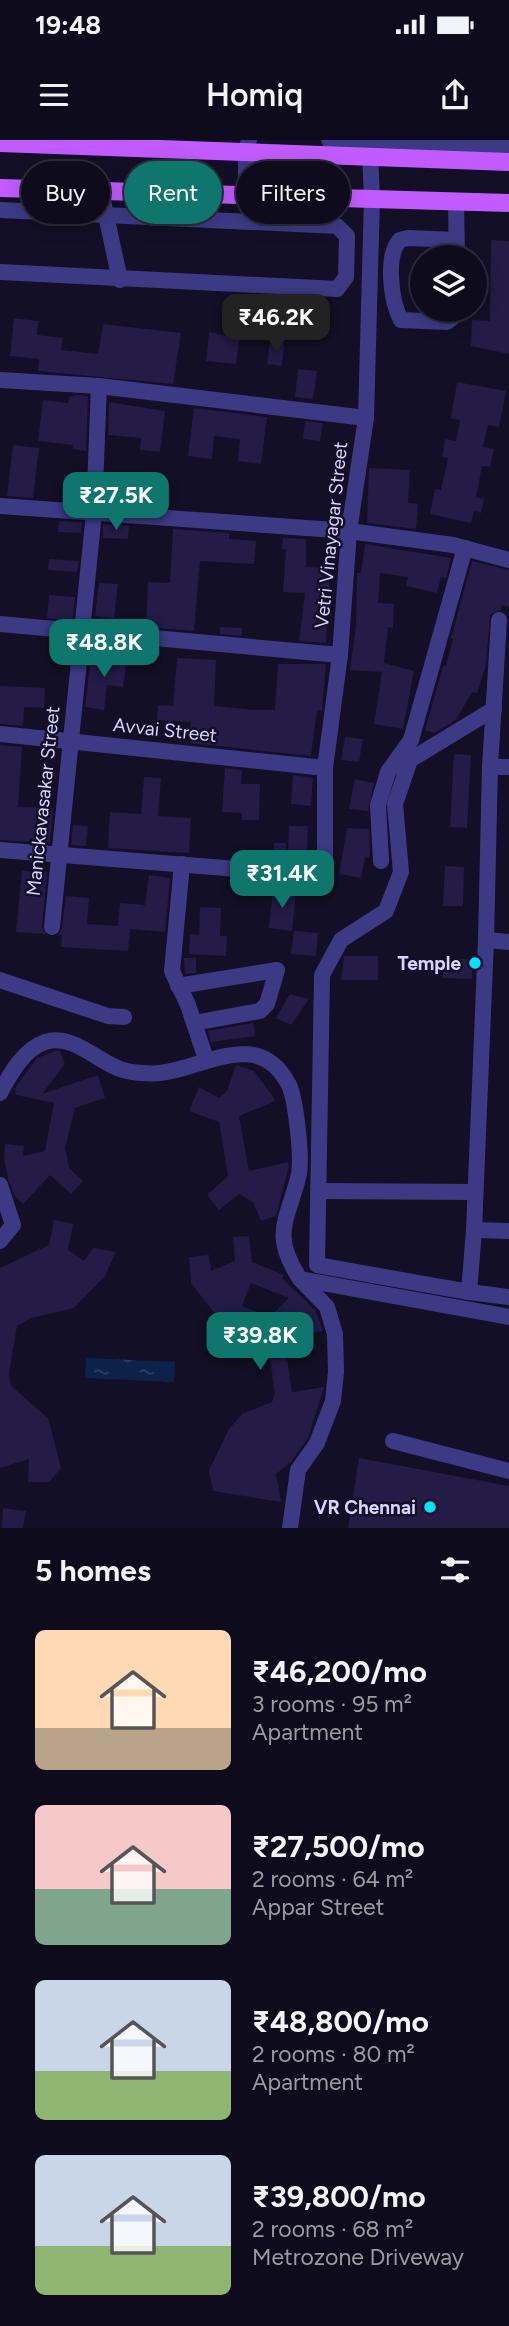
<!DOCTYPE html>
<html lang="en">
<head>
<meta charset="utf-8">
<style>
  :root { --surface:#0e0b1c; --page:#1c1929; --text:#f1f3f6; --muted:#9b9ba3; --line:#2e2b3b; --accent:#0f766e }
  body { margin:0; font-family:Figtree,sans-serif; background:var(--page); color:var(--text); height:100vh; display:flex; flex-direction:column; font-size:26px; white-space:nowrap }
  * { box-sizing:border-box; margin:0 }
  p { font-size:23px; color:var(--muted) }
  .icon { flex:none; width:38px; height:38px; fill:none; stroke:currentColor; stroke-width:2; stroke-linecap:round; stroke-linejoin:round }
  .map { position:relative; height:1388px; overflow:hidden }
  .details { display:flex; flex-direction:column; background:var(--surface); flex:1 }
  .details>* { flex:none }
  .hud { position:absolute; left:21px; top:21px; width:467px; height:63px; display:flex; gap:14px }
  .fabs { position:absolute; left:410px; top:105px; display:grid; gap:14px }
  .fabs a { display:grid; place-items:center; width:77px; height:77px; border-radius:50%; background:var(--surface); box-shadow:0 4px 18px #0003,0 0 0 2px var(--line); font-size:35px }
  .price { position:absolute; translate:-50% -60px; padding:0 16px; border-radius:14px; background:var(--accent); color:#fff; font-size:23px; line-height:46px; filter:drop-shadow(0 2px 4px #0008) }
  .price::after { content:''; position:absolute; left:50%; top:42px; width:21px; height:16px; margin-left:-10px; background:inherit; clip-path:polygon(0 0,100% 0,50% 100%) }
  .price.on { background:#222; color:#fff }
  ul { padding:0; list-style:none }
  li { display:flex; align-items:center; gap:21px; height:175px; padding:0 35px }
  li span { display:grid; place-items:center; flex:none; width:196px; height:140px; border-radius:10px; color:#555 }
  li>.icon { margin-inline-start:auto }
  span .icon { width:84px; height:84px; fill:#fffc; stroke-width:1 }
  li b { font-size:30px }
  h2 { display:flex; justify-content:space-between; align-items:center; height:84px; padding:0 35px; font-size:30px }
  .chip { padding:0 24px; border-radius:32px; background:var(--surface); box-shadow:0 4px 18px #0003,0 0 0 2px var(--line); font-size:24px; line-height:63px }
  .chip.on { background:var(--accent); color:#fff }
  .status { display:flex; justify-content:space-between; align-items:center; height:49px; padding:0 35px; background:var(--surface); direction:ltr }
  .status svg { height:19px; fill:currentColor }
  header { display:flex; justify-content:space-between; align-items:center; height:91px; padding:0 35px; background:var(--surface); font-size:32px; font-weight:600 }
  .map>svg:first-child { display:block }
  .water { fill:url(#water-ripples) }
  .building { fill:#241b47; fill-rule:evenodd }
  .lines { fill:none; stroke-linecap:round; stroke-linejoin:round }
  .street { stroke:#3d3a85; stroke-width:16 }
  .primary { stroke:#c25bff; stroke-width:18 }
  .poi-dot { fill:#00e5ff; stroke:#130f26; stroke-width:2.5 }
  .labels { text-anchor:middle; dominant-baseline:central; stroke-width:5; stroke-linejoin:round; paint-order:stroke }
  .street-label { font-size:19px; fill:#d9d4ff; stroke:#130f26 }
  .poi-label { font-size:19px; font-weight:bold; fill:#d9d4ff; stroke:#130f26; text-anchor:end }
</style>
</head>
<body>
<div class="status"><b>19:48</b><svg viewBox="0 0 49 12"><path d="M0 12V9h3v3zM5 12V6h3v6zM10 12V3h3v9zM15 12V0h3v12zM26 1h20v11H26zM47 4h2v5h-2z"/></svg></div>
<header><svg class="icon" aria-label="menu" viewBox="0 0 24 24"><path d="M4 6h16M4 12h16M4 18h16"/></svg>Homiq<svg class="icon" aria-label="share" viewBox="0 0 24 24"><path d="M12 15V3M7 8l5-5 5 5M5 13v7h14v-7"/></svg></header>
<div class="map">
<svg width="509" height="1388" viewBox="0 0 509 1388">
  <defs>
    <pattern id="water-ripples" width="26" height="14" patternUnits="userSpaceOnUse" patternTransform="scale(1.75)"><rect width="26" height="14" fill="#0c2248"/><path d="M2 4q2-2 4 0t4 0M15 11q2-2 4 0t4 0" fill="none" stroke="#2f4163"/></pattern>
  </defs>
  <rect width="100%" height="100%" fill="#130f26"/>
  <polygon class="water" points="86,1218 175,1222 174,1242 85,1238"/>
  <g class="building">
    <polygon points="491,100 509,101 509,214 471,206 472,180 490,181"/>
    <polygon points="14,178 38,181 37,195 63,198 61,210 98,214 103,184 181,193 173,244 38,231 39,219 10,216"/>
    <polygon points="209,192 239,199 236,224 206,221"/>
    <polygon points="270,201 284,203 282,226 267,224"/>
    <polygon points="298,229 317,231 313,259 295,257"/>
    <polygon points="457,242 506,251 499,287 488,285 483,307 494,309 490,327 482,326 476,357 484,359 481,373 474,371 471,383 430,374 435,349 441,350 445,332 448,318 442,317 445,299 456,301 460,280 451,278"/>
    <polygon points="77,255 88,256 86,311 72,309 73,305 38,301 43,260 68,263 69,257"/>
    <polygon points="109,262 165,271 160,312 140,310 141,298 108,295"/>
    <polygon points="194,268 267,277 261,324 238,321 240,299 214,296 212,319 188,316"/>
    <polygon points="305,281 323,283 320,301 303,299"/>
    <polygon points="13,305 39,308 33,358 7,356"/>
    <polygon points="369,328 410,330 408,363 418,364 416,389 367,383"/>
    <polygon points="64,335 85,338 84,361 62,360"/>
    <polygon points="106,340 132,343 130,365 105,363"/>
    <polygon points="59,381 82,382 81,393 58,392"/>
    <polygon points="103,384 129,386 128,399 103,398"/>
    <polygon points="173,389 229,393 229,399 256,401 254,424 200,421 194,491 146,487 148,442 170,443"/>
    <polygon points="283,398 306,399 306,427 330,428 326,503 299,501 305,453 283,452 286,410 282,409"/>
    <polygon points="365,404 451,418 446,438 441,437 437,453 406,446 408,437 380,433 378,463 394,464 393,488 388,487 384,523 414,531 403,589 374,584 382,532 350,530 356,486 357,433 361,433"/>
    <polygon points="49,419 79,421 77,432 48,430"/>
    <polygon points="472,421 509,430 509,467 502,465 501,470 490,475 486,525 477,553 472,552 456,580 434,593 425,590 443,526 446,526 453,499 451,498"/>
    <polygon points="99,443 118,444 114,478 95,476"/>
    <polygon points="49,455 75,457 73,480 47,478"/>
    <polygon points="220,487 242,488 242,496 220,494"/>
    <polygon points="110,515 127,517 123,547 107,545 104,570 85,567 91,518 110,519"/>
    <polygon points="177,518 216,520 214,566 255,570 275,570 278,524 326,524 322,571 317,570 311,616 190,603 191,582 157,580 158,565 173,566"/>
    <polygon points="0,546 45,548 44,568 24,567 23,586 0,584"/>
    <polygon points="345,597 363,599 359,622 341,620"/>
    <polygon points="0,605 22,607 18,667 53,668 50,703 0,700"/>
    <polygon points="454,614 471,615 467,688 450,687"/>
    <polygon points="225,628 242,630 241,644 260,644 259,680 242,680 242,673 222,672"/>
    <polygon points="293,635 313,638 311,666 291,664"/>
    <polygon points="144,637 161,638 158,676 191,678 189,713 108,708 110,672 141,674"/>
    <polygon points="355,639 374,643 368,671 349,669"/>
    <polygon points="73,685 88,686 86,706 71,705"/>
    <polygon points="289,686 308,686 307,713 288,713"/>
    <polygon points="347,688 369,689 370,711 369,718 365,717 361,738 339,734"/>
    <polygon points="274,703 286,703 286,722 274,721"/>
    <polygon points="445,726 464,727 463,766 443,766"/>
    <polygon points="22,731 47,732 42,786 45,794 16,792"/>
    <polygon points="149,735 170,738 165,792 130,789 128,811 61,807 62,795 58,795 62,788 66,756 89,758 87,784 118,786 120,763 145,765"/>
    <polygon points="273,750 296,753 292,791 269,788"/>
    <polygon points="200,767 221,768 220,796 227,796 226,816 189,814 190,794 199,795"/>
    <polygon points="294,791 318,793 316,816 291,814"/>
    <polygon points="344,816 378,816 378,840 341,840"/>
    <polygon points="184,818 196,818 196,833 185,834"/>
    <polygon points="443,819 472,819 472,839 443,838"/>
    <polygon points="290,854 309,859 291,885 276,878"/>
    <polygon points="253,883 255,896 211,902 208,891"/>
    <polygon points="56,911 60,911 65,924 42,954 98,935 105,958 75,968 65,1008 69,1028 83,1041 71,1054 50,1035 23,1064 15,1056 8,1039 4,1018 5,1004 24,1006 23,1016 45,1011 54,963 16,955 15,948 37,918"/>
    <polygon points="236,925 254,931 276,961 239,976 249,1031 288,1022 289,1026 276,1076 261,1081 253,1062 239,1054 219,1070 207,1055 228,1036 219,982 189,971 199,947 219,958 227,951"/>
    <polygon points="54,1080 73,1084 68,1110 84,1121 93,1108 116,1112 105,1136 74,1168 31,1178 17,1186 9,1233 11,1246 48,1278 61,1328 49,1342 28,1342 29,1319 0,1328 0,1128 49,1105"/>
    <path d="M249 1096 252 1122 284 1135 282 1138 315 1170 323 1191 284 1197 292 1252 324 1247 308 1298 291 1322 276 1334 281 1362 213 1351 209 1330 229 1289 242 1274 272 1262 275 1253 267 1200 215 1174 191 1143 189 1117 209 1115 211 1131 235 1121 233 1097ZM251 1143 289 1158 270 1177 242 1166Z"/>
    <polygon points="359,1318 509,1346 509,1388 348,1388"/>
    <polygon points="3,1368 26,1371 23,1388 2,1388"/>
  </g>
  <g class="lines">
    <g class="street">
      <polyline points="329,0 509,8"/>
      <polyline points="101,52 120,140"/>
      <polyline points="246,56 246,11 249,0"/>
      <polyline points="456,61 457,117"/>
      <polyline points="0,70 337,86 347,96 346,137 337,149 0,132"/>
      <path d="M456 100 408 98 400 100C385 115 391 162 401 180L447 182 456 175V170"/>
      <polyline points="0,240 99,246 366,278"/>
      <polyline points="0,366 349,391 453,405 509,420"/>
      <polyline points="499,480 490,627 486,800 509,802"/>
      <polyline points="0,484 340,515"/>
      <polyline points="0,594 325,628"/>
      <polyline points="490,627 509,627"/>
      <polyline points="0,710 325,736 325,628 340,515 349,391 366,278 372,58 370,15"/>
      <polyline points="381,721 378,665 388,632 411,600 465,408"/>
      <polyline points="182,724 172,831 188,865 206,919"/>
      <polyline points="52,787 94,373 99,246"/>
      <polyline points="486,800 474,1090 509,1091"/>
      <polyline points="0,840 108,876 124,877"/>
      <polyline points="178,846 277,830 267,864 260,871 194,883"/>
      <path d="M0 953C10 934 24 909 45 902 74 893 98 923 123 930 133 933 150 934 160 933 203 929 259 886 289 945 296 960 302 1017 299 1034 288 1081 270 1093 300 1139L509 1177"/>
      <polyline points="0,1045 13,1085 0,1101"/>
      <polyline points="319,1051 474,1052"/>
      <polyline points="474,1090 469,1152 317,1125 322,835 341,800 386,771 401,732 395,664 410,620 494,569"/>
      <polyline points="469,1152 509,1157"/>
      <polyline points="393,1301 509,1331"/>
      <polyline points="290,1388 298,1330 317,1303 333,1261 336,1232 335,1194 327,1167 300,1139"/>
    </g>
    <g class="primary">
      <polyline points="0,3 509,22"/>
      <polyline points="0,48 509,63"/>
    </g>
  </g>
  <g class="poi-dot">
    <circle cx="475" cy="823" r="7"/>
    <circle cx="430" cy="1367" r="7"/>
  </g>
  <g class="labels">
    <g class="street-label">
      <text transform="translate(331 395) rotate(-84)">Vetri Vinayagar Street</text>
      <text transform="translate(165 590) rotate(6)">Avvai Street</text>
      <text transform="translate(43 661) rotate(-84)">Manickavasakar Street</text>
    </g>
    <g class="poi-label">
      <text x="461" y="823">Temple</text>
      <text x="416" y="1367">VR Chennai</text>
    </g>
  </g>
</svg>
<div class="fabs">
<a><svg class="icon" aria-label="layers" viewBox="0 0 24 24"><path d="M12 4l9 5-9 5-9-5zM3 14l9 5 9-5"/></svg></a>
</div>
<b class="price on" style="left:276px;top:214px">₹46.2K</b>
<b class="price" style="left:116px;top:392px">₹27.5K</b>
<b class="price" style="left:104px;top:539px">₹48.8K</b>
<b class="price" style="left:282px;top:770px">₹31.4K</b>
<b class="price" style="left:260px;top:1232px">₹39.8K</b>
<div class="hud">
<a class="chip">Buy</a>
<a class="chip on">Rent</a>
<a class="chip">Filters</a>
</div>
</div>
<section class="details">
<h2>5 homes<svg class="icon" aria-label="filters" viewBox="0 0 24 24"><path d="M4 7h16M4 17h16"/><circle cx="9" cy="7" r="2"/><circle cx="15" cy="17" r="2"/></svg></h2>
<ul>
<li><span style="background:linear-gradient(#ffd9b3 70%,#b9a48a 0)"><svg class="icon" aria-label="home" viewBox="0 0 24 24"><path d="M3 11l9-7 9 7M6 9v11h12V9"/></svg></span><div><b>₹46,200/mo</b><p>3 rooms · 95 m²</p><p>Apartment</p></div></li>
<li><span style="background:linear-gradient(#f6c9c9 60%,#7fa58c 0)"><svg class="icon" aria-label="home" viewBox="0 0 24 24"><path d="M3 11l9-7 9 7M6 9v11h12V9"/></svg></span><div><b>₹27,500/mo</b><p>2 rooms · 64 m²</p><p>Appar Street</p></div></li>
<li><span style="background:linear-gradient(#c9d6e8 65%,#8fb573 0)"><svg class="icon" aria-label="home" viewBox="0 0 24 24"><path d="M3 11l9-7 9 7M6 9v11h12V9"/></svg></span><div><b>₹48,800/mo</b><p>2 rooms · 80 m²</p><p>Apartment</p></div></li>
<li><span style="background:linear-gradient(#c9d6e8 65%,#8fb573 0)"><svg class="icon" aria-label="home" viewBox="0 0 24 24"><path d="M3 11l9-7 9 7M6 9v11h12V9"/></svg></span><div><b>₹39,800/mo</b><p>2 rooms · 68 m²</p><p>Metrozone Driveway</p></div></li>
</ul>
</section>
</body>
</html>
